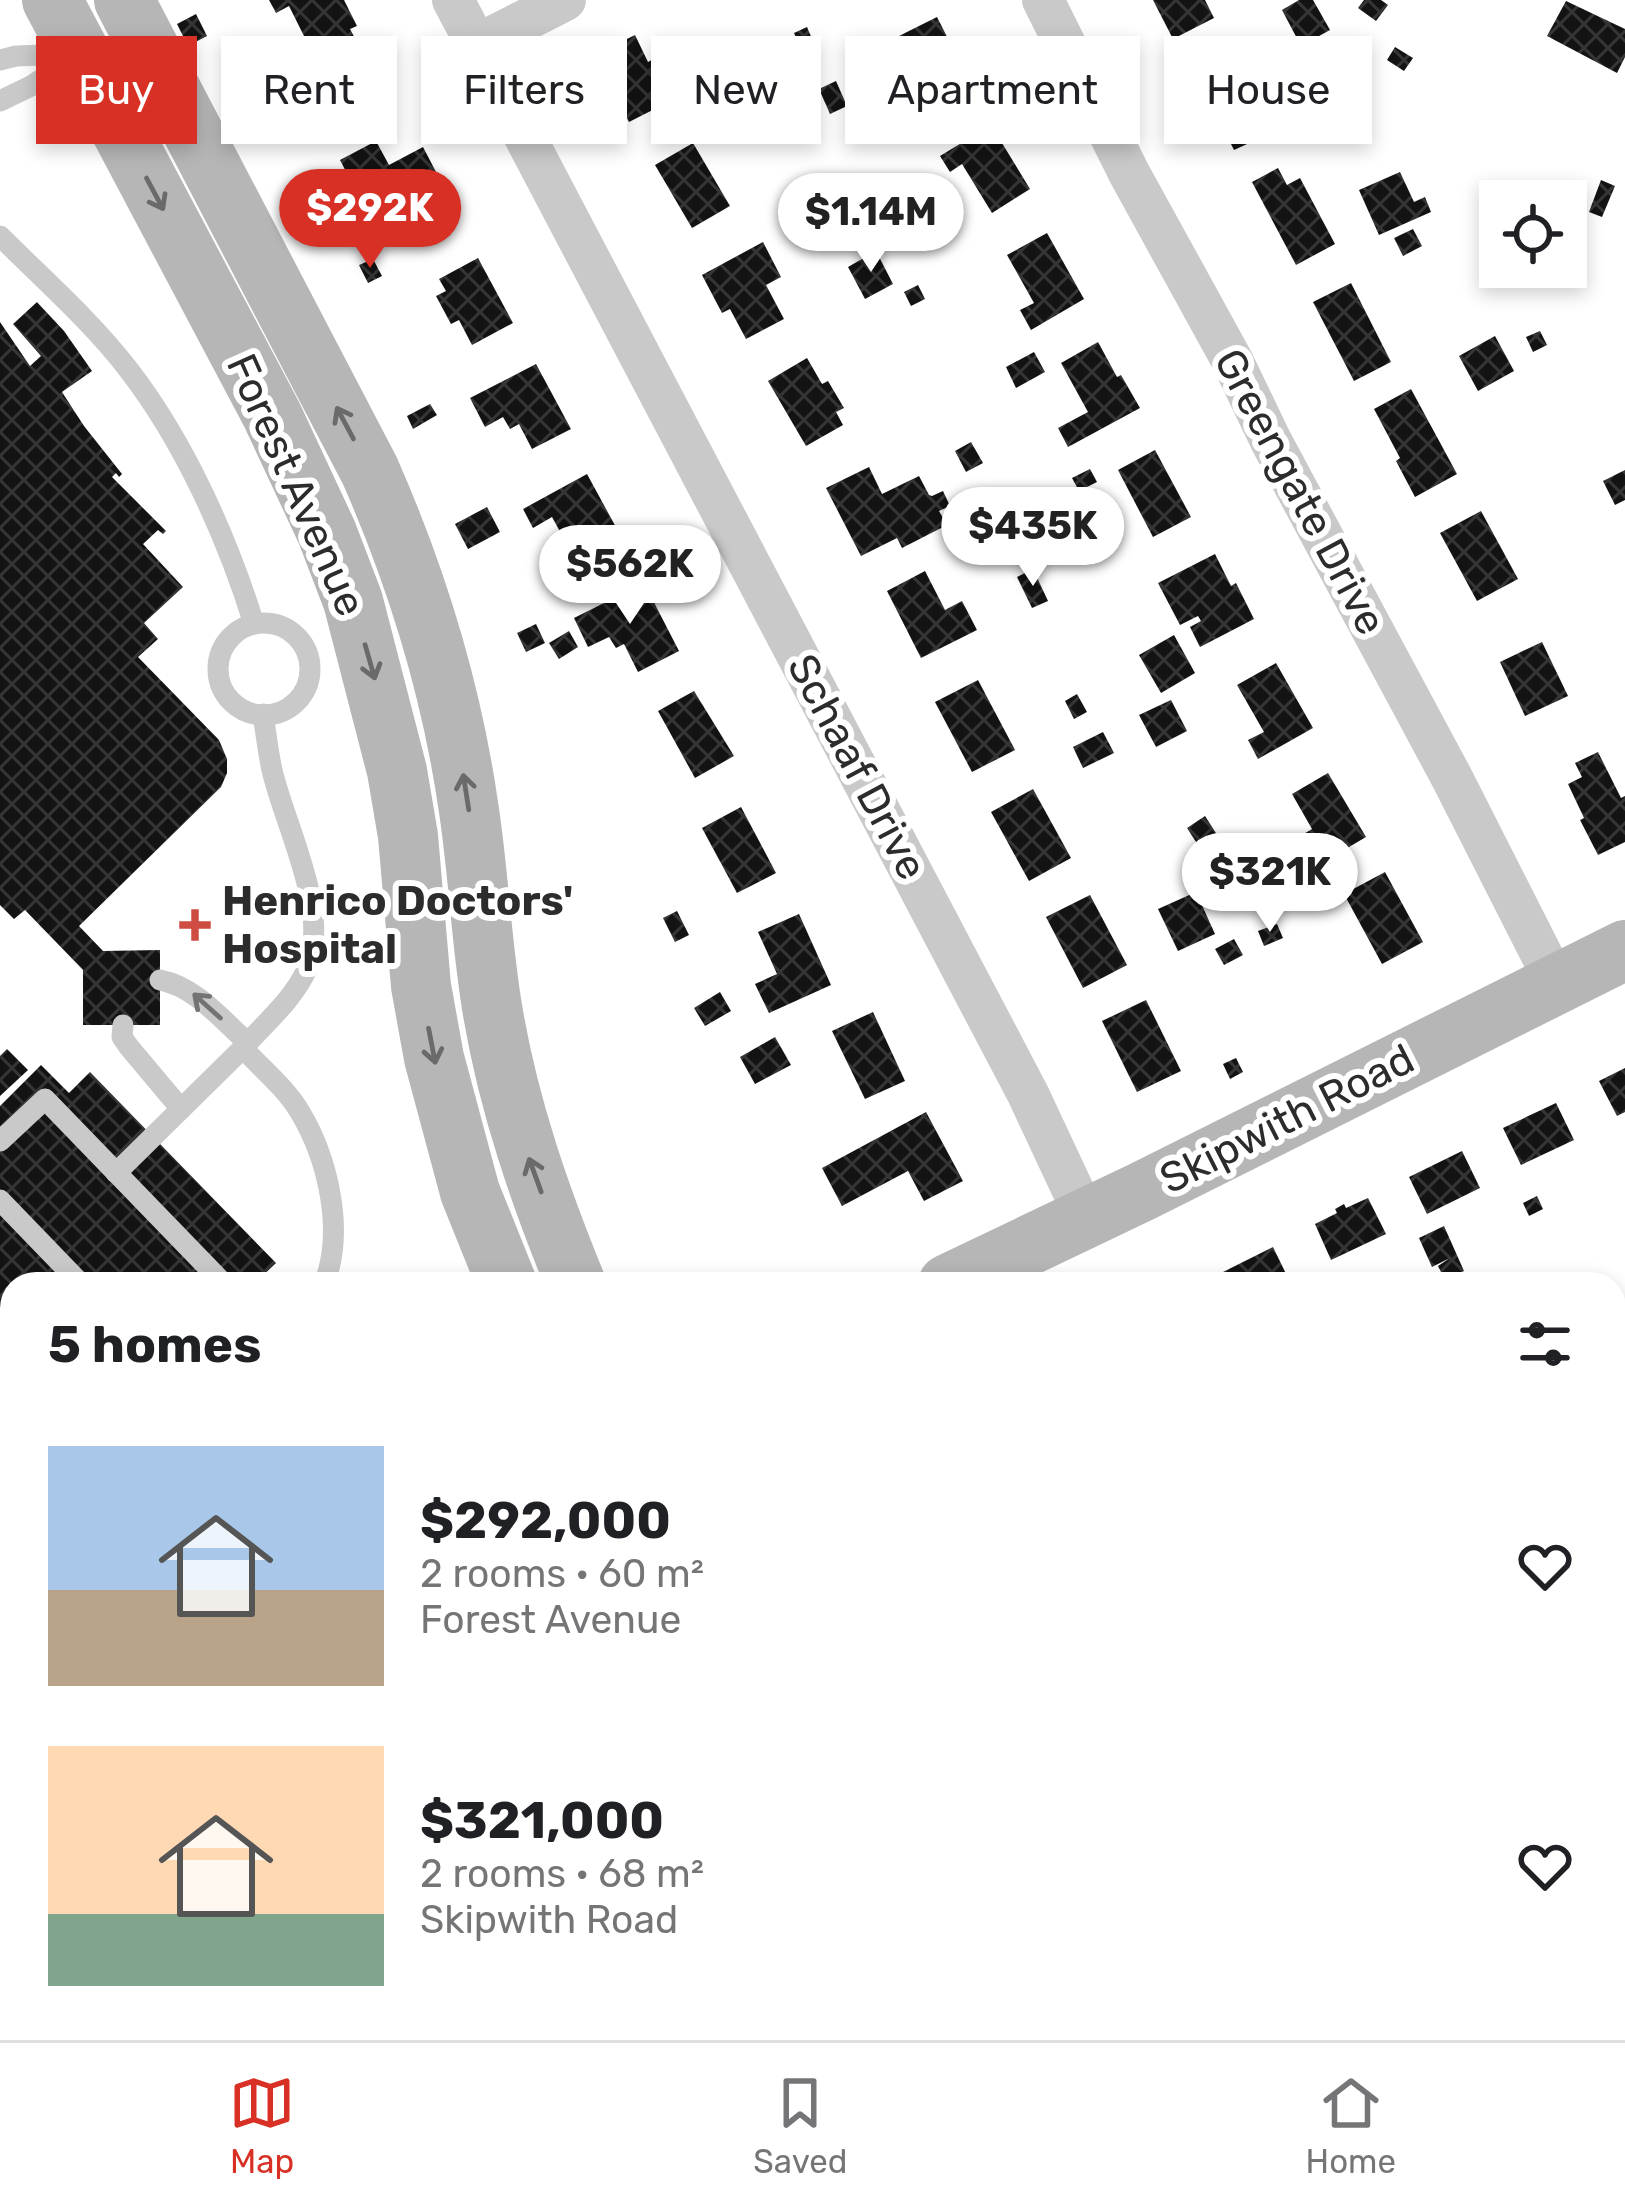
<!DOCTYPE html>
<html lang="en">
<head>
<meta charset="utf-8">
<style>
  :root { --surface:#fff; --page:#f6f6f6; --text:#202124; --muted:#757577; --line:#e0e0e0; --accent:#d93025 }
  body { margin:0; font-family:Rubik,sans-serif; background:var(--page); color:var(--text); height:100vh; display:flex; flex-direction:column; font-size:45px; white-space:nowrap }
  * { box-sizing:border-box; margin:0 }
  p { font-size:39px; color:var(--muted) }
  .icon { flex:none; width:66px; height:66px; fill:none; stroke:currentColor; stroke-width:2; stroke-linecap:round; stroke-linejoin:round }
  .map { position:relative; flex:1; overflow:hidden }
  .details { position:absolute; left:0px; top:1272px; width:1626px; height:768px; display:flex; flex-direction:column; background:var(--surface); border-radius:36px 36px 0 0; box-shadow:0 6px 18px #0003 }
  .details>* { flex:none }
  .hud { position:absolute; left:36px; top:36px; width:1554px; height:108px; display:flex; gap:24px }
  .tools { position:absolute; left:1479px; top:180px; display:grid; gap:24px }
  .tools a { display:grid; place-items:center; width:108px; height:108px; border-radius:0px; background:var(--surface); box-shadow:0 6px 18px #0003; font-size:60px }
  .price { position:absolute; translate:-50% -102px; padding:0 27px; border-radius:42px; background:#fff; color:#222; font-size:39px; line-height:78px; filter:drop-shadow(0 3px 6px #0008) }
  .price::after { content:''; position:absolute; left:50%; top:72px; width:36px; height:27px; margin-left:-18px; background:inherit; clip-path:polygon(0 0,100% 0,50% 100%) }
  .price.on { background:var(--accent); color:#fff }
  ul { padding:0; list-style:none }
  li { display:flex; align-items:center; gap:36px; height:300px; padding:0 48px }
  li span { display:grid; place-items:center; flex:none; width:336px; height:240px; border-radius:0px; color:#555 }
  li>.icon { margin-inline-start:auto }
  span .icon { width:144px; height:144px; fill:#fffc; stroke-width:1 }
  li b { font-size:51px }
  h2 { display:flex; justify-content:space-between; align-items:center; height:144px; padding:0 48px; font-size:51px }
  .pill { padding:0 42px; border-radius:0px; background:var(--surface); box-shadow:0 6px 18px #0003; font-size:42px; line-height:108px }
  .pill.on { background:var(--accent); color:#fff }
  .tabs { display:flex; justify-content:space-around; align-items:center; height:168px; border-top:3px solid var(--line); background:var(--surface); font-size:33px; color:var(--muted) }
  .tabs a { display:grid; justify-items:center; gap:6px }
  .tabs .on { color:var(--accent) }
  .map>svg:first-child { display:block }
  .building { fill:url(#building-cross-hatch) }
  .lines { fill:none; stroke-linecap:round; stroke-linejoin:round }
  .lane { stroke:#c9c9c9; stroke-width:21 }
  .street { stroke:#c9c9c9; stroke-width:42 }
  .secondary { stroke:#b6b6b6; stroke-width:60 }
  .oneway { stroke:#6a6a6a }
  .oneway2 { stroke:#737373 }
  .poi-dot { fill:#ce4c42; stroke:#fff; stroke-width:4.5 }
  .labels { text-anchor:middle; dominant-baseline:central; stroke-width:12; stroke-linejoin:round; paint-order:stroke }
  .street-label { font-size:42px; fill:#2c2c2c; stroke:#fff }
  .poi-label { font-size:42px; font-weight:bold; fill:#2c2c2c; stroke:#fff; text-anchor:start }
</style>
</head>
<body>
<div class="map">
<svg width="1625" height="2040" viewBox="0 0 1625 2040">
  <defs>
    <pattern id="building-cross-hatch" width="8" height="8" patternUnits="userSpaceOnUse" patternTransform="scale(3)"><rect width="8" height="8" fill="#131313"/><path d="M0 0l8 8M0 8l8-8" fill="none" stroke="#363636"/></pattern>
  </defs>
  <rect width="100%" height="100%" fill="#fff"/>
  <g class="building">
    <polygon points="269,0 344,0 357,26 350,29 358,44 309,70 300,51 309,46 289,6 276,13"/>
    <polygon points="1153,0 1205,0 1214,18 1173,39"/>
    <polygon points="1299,0 1313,0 1330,30 1301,46 1282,10"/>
    <polygon points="1364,0 1381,0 1388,5 1376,21 1358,8"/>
    <polygon points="1566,1 1625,29 1625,57 1617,73 1547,36"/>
    <polygon points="196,14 207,36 188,46 177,24"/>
    <polygon points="937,17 975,92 935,112 906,56 890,64 881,45"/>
    <polygon points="807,27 815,46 802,51 794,33"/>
    <polygon points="635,35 648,62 657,57 669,80 681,73 690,91 629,122 595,55"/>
    <polygon points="1395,47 1413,58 1404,71 1387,60"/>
    <polygon points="1222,48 1230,65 1244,58 1278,130 1234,150 1216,114 1224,111 1199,59"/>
    <polygon points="737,49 747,67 733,74 723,56"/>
    <polygon points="330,74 350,112 316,130 295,93"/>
    <polygon points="836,81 847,106 830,114 819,89"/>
    <polygon points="772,82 780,98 764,105 757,89"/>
    <polygon points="991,125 1030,189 992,213 962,164 950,172 940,156"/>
    <polygon points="376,141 389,165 423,147 458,214 417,236 404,209 396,214 389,201 367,212 340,160"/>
    <polygon points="693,143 730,206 692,228 655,165"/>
    <polygon points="1278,168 1287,185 1300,178 1335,244 1296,265 1252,182"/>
    <polygon points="1400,172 1414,202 1425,197 1431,212 1379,235 1359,190"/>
    <polygon points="1601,180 1615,186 1602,217 1589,212"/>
    <polygon points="1548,182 1568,191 1564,201 1539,201"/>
    <polygon points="1413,229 1422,246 1403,256 1394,238"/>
    <polygon points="1047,233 1084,299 1031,330 1020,310 1034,303 1007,255"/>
    <polygon points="763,242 781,277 766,285 784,319 746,339 730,309 722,313 702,275"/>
    <polygon points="876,251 893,284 865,299 848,267"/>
    <polygon points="478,258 513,323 472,345 459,320 451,324 436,296 446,291 439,279"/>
    <polygon points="373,259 382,276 368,283 359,265"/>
    <polygon points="1351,283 1391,362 1354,381 1313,302"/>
    <polygon points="918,285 925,299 911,306 904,292"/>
    <polygon points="37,302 64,331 92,371 62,392 84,426 122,474 119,477 116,473 112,477 166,531 163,534 158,530 143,544 183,587 144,623 158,639 138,657 219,740 227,759 227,773 221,787 79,926 103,951 160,950 160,1025 83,1025 83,970 25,910 14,919 0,905 0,322 30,366 41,356 13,324"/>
    <polygon points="1540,331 1547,345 1533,352 1526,337"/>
    <polygon points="1495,336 1514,371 1478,391 1459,356"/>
    <polygon points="1098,342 1117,377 1121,375 1140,408 1068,447 1058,428 1088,412 1061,363"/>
    <polygon points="1034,352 1045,372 1016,388 1006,367"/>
    <polygon points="807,358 822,384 828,381 844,408 836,412 843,425 806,446 768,381"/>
    <polygon points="536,364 571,429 532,449 519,424 510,429 503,417 485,427 470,398"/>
    <polygon points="1411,389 1457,474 1415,497 1396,461 1400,458 1374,409"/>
    <polygon points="430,404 437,415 413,429 407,416"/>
    <polygon points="971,442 983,463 966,472 955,451"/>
    <polygon points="1155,450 1191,517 1153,537 1118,470"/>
    <polygon points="869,467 882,494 919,476 929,495 932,496 943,491 950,506 939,511 947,525 902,548 897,538 861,556 826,488"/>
    <polygon points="1090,469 1097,482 1079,491 1072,478"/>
    <polygon points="1625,470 1625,500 1615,505 1603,481"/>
    <polygon points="587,474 624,542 586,562 570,533 563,537 552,517 533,528 523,509"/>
    <polygon points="487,507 500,532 468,549 455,524"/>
    <polygon points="1481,511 1518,579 1477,601 1440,533"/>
    <polygon points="1215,554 1231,586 1236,583 1254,619 1200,647 1190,627 1201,621 1198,616 1180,625 1158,583"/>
    <polygon points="1033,569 1048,601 1032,608 1017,577"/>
    <polygon points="925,571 945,610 962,601 977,630 921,658 887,591"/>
    <polygon points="644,583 679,651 638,672 624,644 616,648 609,637 588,647 574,618"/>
    <polygon points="536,624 545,643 526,652 517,633"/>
    <polygon points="569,631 578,647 559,659 549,643"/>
    <polygon points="1174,635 1195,673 1161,693 1139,655"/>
    <polygon points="1542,642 1568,696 1525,716 1500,662"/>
    <polygon points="1276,663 1313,728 1258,759 1248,740 1264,732 1237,685"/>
    <polygon points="978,680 1015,750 972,772 935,702"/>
    <polygon points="694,691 734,756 695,778 658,711"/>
    <polygon points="1077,694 1087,712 1074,719 1065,701"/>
    <polygon points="1171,700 1187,731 1156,747 1139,715"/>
    <polygon points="1103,732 1114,753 1083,768 1073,747"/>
    <polygon points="1598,752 1621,798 1625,796 1625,842 1598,855 1580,820 1584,818 1568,784 1582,777 1575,763"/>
    <polygon points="1328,773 1366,837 1315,867 1297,838 1312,829 1292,794"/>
    <polygon points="1033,789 1071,858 1029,881 991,812"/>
    <polygon points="741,807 776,873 737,893 702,828"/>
    <polygon points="1205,816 1216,833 1198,845 1187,828"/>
    <polygon points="1221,843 1229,856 1208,867 1201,854"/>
    <polygon points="1385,872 1423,942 1382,964 1344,894"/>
    <polygon points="1196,892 1215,934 1178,951 1158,909"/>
    <polygon points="1090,895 1127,965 1083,988 1046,917"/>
    <polygon points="677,911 689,935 675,942 663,918"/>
    <polygon points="799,914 831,985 769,1013 755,984 777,974 758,932"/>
    <polygon points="1277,924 1283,938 1264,946 1258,931"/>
    <polygon points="1234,939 1243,955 1224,965 1215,949"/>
    <polygon points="720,992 731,1011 705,1026 694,1008"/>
    <polygon points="1146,1000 1181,1071 1137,1092 1102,1021"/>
    <polygon points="873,1012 905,1081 865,1099 832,1031"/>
    <polygon points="775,1037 791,1065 755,1084 740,1057"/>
    <polygon points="7,1049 28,1070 0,1096 0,1056"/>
    <polygon points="1236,1058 1243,1072 1230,1079 1223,1064"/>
    <polygon points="41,1065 69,1093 90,1072 276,1263 254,1284 12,1284 12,1567 0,1554 0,1106"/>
    <polygon points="1625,1068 1625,1112 1617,1116 1599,1081"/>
    <polygon points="1556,1103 1574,1140 1521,1165 1503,1128"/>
    <polygon points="926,1112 963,1181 924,1201 908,1171 842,1206 822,1168"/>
    <polygon points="1462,1151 1480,1188 1427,1214 1409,1177"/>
    <polygon points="1537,1196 1543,1209 1529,1216 1523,1203"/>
    <polygon points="1368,1198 1386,1234 1331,1260 1315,1224 1337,1213 1335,1209 1344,1204 1346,1208"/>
    <polygon points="1444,1226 1464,1271 1445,1280 1438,1266 1450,1258 1432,1267 1419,1238"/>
    <polygon points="1273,1247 1290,1282 1227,1284 1221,1273"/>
    <polygon points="1345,1273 1351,1284 1321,1284"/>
    <polygon points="1614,1403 1625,1424 1625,1431 1616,1436"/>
    <polygon points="1614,1454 1625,1475 1625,1503 1614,1508"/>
    <polygon points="1625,1722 1625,1769 1614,1775 1614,1728"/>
    <polygon points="12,1879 12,1949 4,1934 0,1936 0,1890 7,1887 4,1883"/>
    <polygon points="458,2028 463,2028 470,2040 435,2040"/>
    <polygon points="518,2028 589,2028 565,2040 525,2040"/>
    <polygon points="1029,2028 1076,2028 1092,2040 1032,2040 1025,2034"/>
    <polygon points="1126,2028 1200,2028 1206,2038 1132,2040"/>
  </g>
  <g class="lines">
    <g class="lane">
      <polyline points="0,60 16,56 73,54"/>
      <polyline points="0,101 31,86 78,55"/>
      <path d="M0 236C43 279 91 321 128 369 184 441 227 537 254 624"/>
      <circle cx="264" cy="669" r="46"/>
      <path d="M263 714C266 733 268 752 272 770 285 827 331 911 307 969 293 1000 265 1023 243 1048 261 1068 286 1088 300 1112 328 1159 345 1231 324 1284"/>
      <path d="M160 980C196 987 221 1019 248 1043"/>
      <polyline points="123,1025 122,1037 129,1047 181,1109"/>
      <polyline points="0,1141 45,1099 224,1284"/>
      <polyline points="116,1173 243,1048"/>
      <polyline points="0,1200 81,1284"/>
      <polyline points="0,1337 12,1349"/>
      <polyline points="0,1486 9,1495 12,1491"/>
    </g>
    <g class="street">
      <polyline points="453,0 1028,1094 1086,1218"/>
      <polyline points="1043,0 1129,173 1233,362 1271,441 1452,778 1557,985"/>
      <polyline points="477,45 565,0"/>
      <polyline points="1614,1616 1625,1611"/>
      <polyline points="770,2040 794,2028"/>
    </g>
    <g class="secondary">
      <polyline points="52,0 272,415 327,533 353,601 397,771 408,836 421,986 434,1058 470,1192 507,1284"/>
      <path d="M124 0 370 471C417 578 451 688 468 804 479 873 481 944 493 1013 509 1107 540 1196 576 1284"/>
      <polyline points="948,1284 1141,1192 1625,950"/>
      <polyline points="0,1750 12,1744"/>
      <polyline points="876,2028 882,2040"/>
      <polyline points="949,2028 955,2040"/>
    </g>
  </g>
  <defs><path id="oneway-shaft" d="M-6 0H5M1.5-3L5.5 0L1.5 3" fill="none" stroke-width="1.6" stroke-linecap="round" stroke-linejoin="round" transform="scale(3)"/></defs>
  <g class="oneway">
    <use href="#oneway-shaft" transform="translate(155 194) rotate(62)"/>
    <use href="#oneway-shaft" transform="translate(345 423) rotate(-118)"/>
    <use href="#oneway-shaft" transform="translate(370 662) rotate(74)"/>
    <use href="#oneway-shaft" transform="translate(466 792) rotate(-99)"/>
    <use href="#oneway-shaft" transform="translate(432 1046) rotate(79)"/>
    <use href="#oneway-shaft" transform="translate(535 1175) rotate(-110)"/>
  </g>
  <use class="oneway2" href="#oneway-shaft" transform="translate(207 1006) rotate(-138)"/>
  <path class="poi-dot" d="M189 907h12v12h12v12h-12v12h-12v-12h-12v-12h12z"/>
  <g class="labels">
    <g class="street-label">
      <text transform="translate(296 485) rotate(66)">Forest Avenue</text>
      <text transform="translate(1300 492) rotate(62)">Greengate Drive</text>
      <text transform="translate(857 767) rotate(62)">Schaaf Drive</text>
      <text transform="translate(1287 1119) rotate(-27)">Skipwith Road</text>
    </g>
    <g class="poi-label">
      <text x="222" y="901">Henrico Doctors'<tspan x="222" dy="48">Hospital</tspan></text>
    </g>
  </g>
</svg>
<div class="tools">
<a><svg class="icon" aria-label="locate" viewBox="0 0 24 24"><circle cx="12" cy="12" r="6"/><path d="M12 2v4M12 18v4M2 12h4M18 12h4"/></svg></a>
</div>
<b class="price on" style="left:370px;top:271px">$292K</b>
<b class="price" style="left:871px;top:275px">$1.14M</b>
<b class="price" style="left:1033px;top:589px">$435K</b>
<b class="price" style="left:630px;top:627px">$562K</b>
<b class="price" style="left:1270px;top:935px">$321K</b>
<div class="hud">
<a class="pill on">Buy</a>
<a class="pill">Rent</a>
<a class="pill">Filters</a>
<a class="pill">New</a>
<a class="pill">Apartment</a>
<a class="pill">House</a>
</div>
<section class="details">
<h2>5 homes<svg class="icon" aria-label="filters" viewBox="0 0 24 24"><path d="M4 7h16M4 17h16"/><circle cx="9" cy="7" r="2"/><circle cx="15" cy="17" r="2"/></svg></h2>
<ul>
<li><span style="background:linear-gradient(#a9c7e8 60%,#b9a48a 0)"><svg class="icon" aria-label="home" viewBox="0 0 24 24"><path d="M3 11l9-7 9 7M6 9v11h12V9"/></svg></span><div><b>$292,000</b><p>2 rooms · 60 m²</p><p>Forest Avenue</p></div><svg class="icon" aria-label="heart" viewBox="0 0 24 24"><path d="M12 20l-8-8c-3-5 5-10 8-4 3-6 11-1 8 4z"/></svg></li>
<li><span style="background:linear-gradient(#ffd9b3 70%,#7fa58c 0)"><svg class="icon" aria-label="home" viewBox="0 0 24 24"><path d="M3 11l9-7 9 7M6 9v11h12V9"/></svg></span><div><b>$321,000</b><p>2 rooms · 68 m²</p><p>Skipwith Road</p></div><svg class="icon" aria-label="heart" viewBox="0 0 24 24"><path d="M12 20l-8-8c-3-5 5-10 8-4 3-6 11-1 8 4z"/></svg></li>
</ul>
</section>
</div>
<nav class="tabs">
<a class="on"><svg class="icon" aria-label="map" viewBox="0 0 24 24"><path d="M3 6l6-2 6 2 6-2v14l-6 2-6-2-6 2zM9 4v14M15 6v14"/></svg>Map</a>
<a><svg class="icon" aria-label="saved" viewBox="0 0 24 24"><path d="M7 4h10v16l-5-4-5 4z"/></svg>Saved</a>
<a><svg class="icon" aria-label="home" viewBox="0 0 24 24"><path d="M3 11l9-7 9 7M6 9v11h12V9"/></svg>Home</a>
</nav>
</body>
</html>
